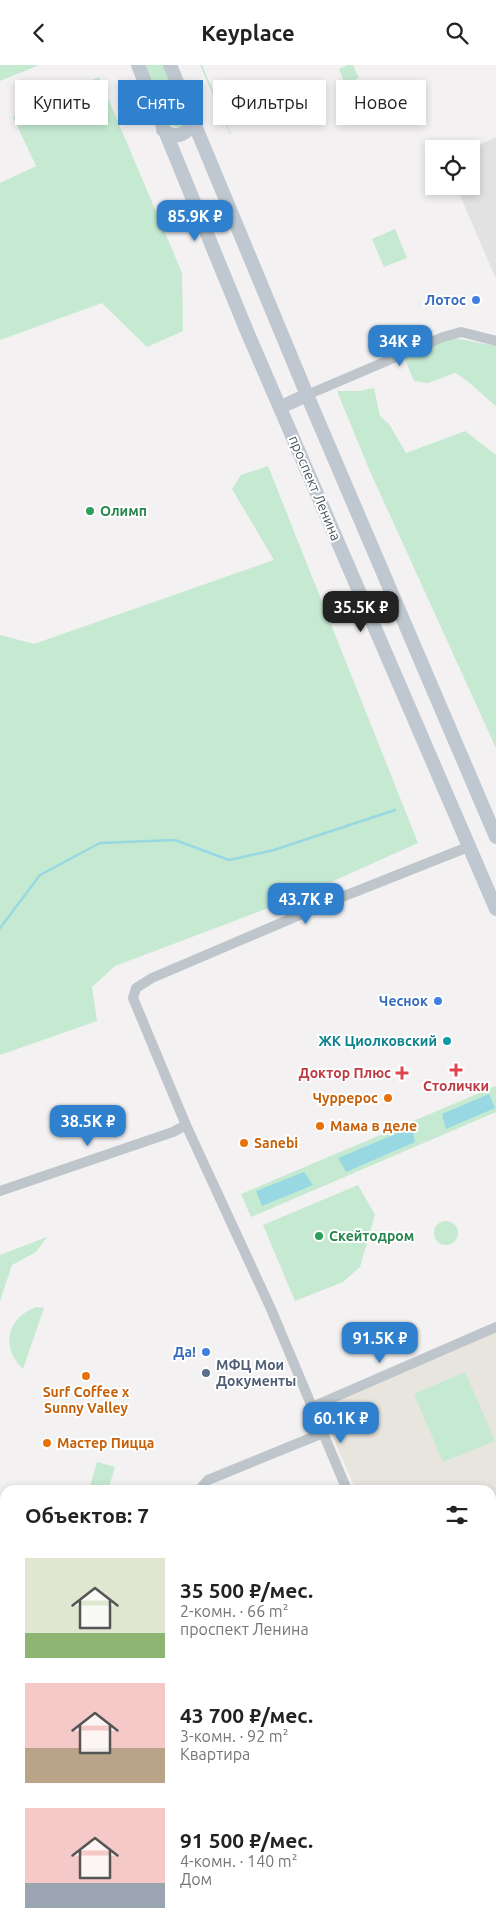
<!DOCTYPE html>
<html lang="ru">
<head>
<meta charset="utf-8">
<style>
  :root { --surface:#fff; --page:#f2f2f2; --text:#222; --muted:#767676; --accent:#2f81ce }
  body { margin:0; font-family:Ubuntu,sans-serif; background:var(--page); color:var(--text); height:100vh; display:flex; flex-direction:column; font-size:19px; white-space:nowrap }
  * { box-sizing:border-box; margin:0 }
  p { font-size:16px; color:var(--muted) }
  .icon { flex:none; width:28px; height:28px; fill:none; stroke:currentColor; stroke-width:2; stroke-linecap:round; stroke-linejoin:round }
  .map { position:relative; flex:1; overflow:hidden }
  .side { position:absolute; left:0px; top:1420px; width:496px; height:445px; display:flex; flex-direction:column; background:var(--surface); border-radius:15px 15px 0 0; box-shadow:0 2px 8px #0003 }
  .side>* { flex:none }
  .banner { position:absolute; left:15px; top:15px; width:466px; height:45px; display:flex; gap:10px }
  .tools { position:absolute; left:425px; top:75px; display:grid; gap:10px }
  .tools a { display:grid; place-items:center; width:55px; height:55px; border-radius:0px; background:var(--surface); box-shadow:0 2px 8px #0003; font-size:25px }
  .price { position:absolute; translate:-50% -42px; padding:0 11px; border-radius:10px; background:var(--accent); color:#fff; font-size:16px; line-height:32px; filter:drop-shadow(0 1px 2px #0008) }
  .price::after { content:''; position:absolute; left:50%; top:30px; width:15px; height:11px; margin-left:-8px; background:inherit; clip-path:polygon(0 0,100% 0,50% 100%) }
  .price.current { background:#222; color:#fff }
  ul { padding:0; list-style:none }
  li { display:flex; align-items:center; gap:15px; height:125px; padding:0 25px }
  li span { display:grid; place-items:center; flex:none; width:140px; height:100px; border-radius:0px; color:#555 }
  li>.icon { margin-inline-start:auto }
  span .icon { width:60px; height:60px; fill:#fffc; stroke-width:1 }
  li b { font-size:21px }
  h2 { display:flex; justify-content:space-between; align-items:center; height:60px; padding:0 25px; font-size:21px }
  .tag { padding:0 18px; border-radius:0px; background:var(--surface); box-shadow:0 2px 8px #0003; font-size:18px; line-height:45px }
  .tag.current { background:var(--accent); color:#fff }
  header { display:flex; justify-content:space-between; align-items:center; height:65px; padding:0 25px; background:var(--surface); font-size:22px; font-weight:600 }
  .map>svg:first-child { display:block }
  .commercial { fill:#e8e5de }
  .education { fill:#e3e2e2 }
  .green { fill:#c5ead1 }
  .water { fill:#97d8e2 }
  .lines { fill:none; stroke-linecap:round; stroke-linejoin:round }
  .stream { stroke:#97d8e2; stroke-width:2.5 }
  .minor { stroke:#bec6cb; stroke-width:10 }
  .tertiary { stroke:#bec6cb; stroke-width:12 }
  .secondary { stroke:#bfc8d0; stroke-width:14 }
  .shop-dot { fill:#3f7fe0; stroke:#fff; stroke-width:2 }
  .leisure-dot { fill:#2e9e5b; stroke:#fff; stroke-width:2 }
  .culture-dot { fill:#0f9aa8; stroke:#fff; stroke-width:2 }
  .health-dot { fill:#e0444e; stroke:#fff; stroke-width:2 }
  .food-dot { fill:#e8710a; stroke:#fff; stroke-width:2 }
  .service-dot { fill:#5c6f8a; stroke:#fff; stroke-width:2 }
  .labels { text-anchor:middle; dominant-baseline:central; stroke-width:4; stroke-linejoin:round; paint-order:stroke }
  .shop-label { font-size:14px; font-weight:bold; fill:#366cbe; stroke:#fff; text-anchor:end }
  .street-label { font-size:14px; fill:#4b555c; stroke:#fff }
  .leisure-label { font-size:14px; font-weight:bold; fill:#27864d; stroke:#fff; text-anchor:start }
  .culture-label { font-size:14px; font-weight:bold; fill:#0d838f; stroke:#fff; text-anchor:end }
  .health-label { font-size:14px; font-weight:bold; fill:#be3a42; stroke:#fff; text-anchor:end }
  .food-label { font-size:14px; font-weight:bold; fill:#c56008; stroke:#fff; text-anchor:start }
  .service-label { font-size:14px; font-weight:bold; fill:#4e5e75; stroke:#fff; text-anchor:start }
</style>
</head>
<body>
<header><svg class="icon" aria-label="back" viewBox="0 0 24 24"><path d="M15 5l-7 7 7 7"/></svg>Keyplace<svg class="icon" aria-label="search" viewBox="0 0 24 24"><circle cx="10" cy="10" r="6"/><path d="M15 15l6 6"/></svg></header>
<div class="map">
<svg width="496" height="1865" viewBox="0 0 496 1865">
  <rect width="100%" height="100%" fill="#f3f1f1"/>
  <polygon class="commercial" points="496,1267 496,1736 491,1735 491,1425 356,1425 323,1349 325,1339"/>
  <polygon class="education" points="496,72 496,214 456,121 471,121 471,84 470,84"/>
  <g class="green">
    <polygon points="0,0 39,0 0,16"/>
    <polygon points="145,0 165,0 187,58 179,63 170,60"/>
    <polygon points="200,0 202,0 231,69 230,69"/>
    <polygon points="348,0 353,0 359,13 345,19 339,4"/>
    <polygon points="99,12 182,208 183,266 147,282 102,238 0,275 0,118 36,101 13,52"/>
    <polygon points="395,164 407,193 384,202 372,174"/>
    <path d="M454 273 496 281V341C482 330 470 316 455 308L428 318 414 316 405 294 412 289Z"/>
    <polygon points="374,323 380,351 389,359 406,388 465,366 496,390 496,683 369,404 337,326 359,326"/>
    <polygon points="268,401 418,778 300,831 115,901 92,922 97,956 0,990 0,570 34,579 274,495 232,424 241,410"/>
    <polygon points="496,1021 496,1047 251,1152 241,1129"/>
    <polygon points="358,1120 375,1150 360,1202 343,1217 295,1236 263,1160"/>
    <circle cx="446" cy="1168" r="12"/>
    <polygon points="47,1172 36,1187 12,1200 0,1236 0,1190"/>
    <path d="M37 1242 44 1243 23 1304C0 1283 7 1251 37 1242Z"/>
    <polygon points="465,1307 495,1376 443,1397 414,1329"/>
    <polygon points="97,1397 115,1402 108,1425 89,1425"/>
    <polygon points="496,1549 496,1710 491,1712 491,1551"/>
  </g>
  <g class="water">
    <polygon points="489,1029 495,1043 446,1064 442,1049"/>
    <polygon points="412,1062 415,1077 346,1107 338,1093"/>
    <polygon points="304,1107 313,1120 262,1141 256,1126"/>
  </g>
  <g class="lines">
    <polyline class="stream" points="0,863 40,810 100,778 175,775 229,795 274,785 395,745"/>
    <g class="minor">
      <polyline points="307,330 443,272 461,267 496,276"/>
      <polyline points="0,1126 173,1067 186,1060"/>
      <polyline points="312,1342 496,1262"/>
      <polyline points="199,1425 208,1415 323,1368"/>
      <polyline points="347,1425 271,1244 186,1060 133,933 136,923 152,913 342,832 468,782"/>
      <polyline points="0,1690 5,1687"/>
    </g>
    <g class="tertiary">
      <polyline points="491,1750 496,1748"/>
      <polyline points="216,1865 228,1860"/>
    </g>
    <g class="secondary">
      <polyline points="138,0 246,264 496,844"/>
      <polyline points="170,0 307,330 496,772"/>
      <path d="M163 65C176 75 191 70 191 53"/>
      <polyline points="281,342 307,330"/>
    </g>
  </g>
  <g class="shop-dot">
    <circle cx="476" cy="235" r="5"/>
    <circle cx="438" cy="936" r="5"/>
    <circle cx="206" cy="1287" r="5"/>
  </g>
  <g class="leisure-dot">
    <circle cx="90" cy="446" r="5"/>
    <circle cx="319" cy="1171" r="5"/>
  </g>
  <circle class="culture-dot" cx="447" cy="976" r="5"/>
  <g class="health-dot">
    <path d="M453.5 997.5h5v5h5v5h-5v5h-5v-5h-5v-5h5z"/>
    <path d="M399.5 1000.5h5v5h5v5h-5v5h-5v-5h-5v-5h5z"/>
  </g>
  <g class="food-dot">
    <circle cx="388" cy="1033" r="5"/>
    <circle cx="320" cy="1061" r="5"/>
    <circle cx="244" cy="1078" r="5"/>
    <circle cx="86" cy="1311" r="5"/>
    <circle cx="47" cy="1378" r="5"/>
  </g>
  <circle class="service-dot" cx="206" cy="1308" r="5"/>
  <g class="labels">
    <g class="shop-label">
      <text x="466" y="235">Лотос</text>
      <text x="428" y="936">Чеснок</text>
      <text x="196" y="1287">Да!</text>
    </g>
    <g class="street-label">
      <text transform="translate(315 423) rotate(67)">проспект Ленина</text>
    </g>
    <g class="leisure-label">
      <text x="100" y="446">Олимп</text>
      <text x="329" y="1171">Скейтодром</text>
    </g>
    <g class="culture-label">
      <text x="437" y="976">ЖК Циолковский</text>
    </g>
    <g class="health-label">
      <text x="391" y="1008">Доктор Плюс</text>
      <text x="456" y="1021" text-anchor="middle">Столички</text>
    </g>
    <g class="food-label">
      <text x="378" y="1033" text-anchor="end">Чуррерос</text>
      <text x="330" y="1061">Мама в деле</text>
      <text x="254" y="1078">Sanebi</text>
      <text x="86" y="1327" text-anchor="middle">Surf Coffee x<tspan x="86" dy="16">Sunny Valley</tspan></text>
      <text x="57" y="1378">Мастер Пицца</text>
    </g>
    <g class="service-label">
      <text x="216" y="1300">МФЦ Мои<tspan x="216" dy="16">Документы</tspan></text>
    </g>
  </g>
</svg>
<div class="tools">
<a><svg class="icon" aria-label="locate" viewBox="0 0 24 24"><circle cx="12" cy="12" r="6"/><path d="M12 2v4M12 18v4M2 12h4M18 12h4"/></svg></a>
</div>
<b class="price" style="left:195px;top:177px">85.9K ₽</b>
<b class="price" style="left:400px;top:302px">34K ₽</b>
<b class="price current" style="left:361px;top:568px">35.5K ₽</b>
<b class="price" style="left:306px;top:860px">43.7K ₽</b>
<b class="price" style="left:88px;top:1082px">38.5K ₽</b>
<b class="price" style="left:380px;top:1299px">91.5K ₽</b>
<b class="price" style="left:341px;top:1379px">60.1K ₽</b>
<div class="banner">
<a class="tag">Купить</a>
<a class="tag current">Снять</a>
<a class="tag">Фильтры</a>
<a class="tag">Новое</a>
</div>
<section class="side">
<h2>Объектов: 7<svg class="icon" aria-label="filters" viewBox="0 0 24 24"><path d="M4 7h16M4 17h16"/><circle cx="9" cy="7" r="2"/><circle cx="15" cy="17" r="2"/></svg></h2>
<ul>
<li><span style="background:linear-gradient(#dfe7d0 75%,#8fb573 0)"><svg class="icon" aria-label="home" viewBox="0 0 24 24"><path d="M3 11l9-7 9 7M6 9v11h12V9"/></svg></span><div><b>35 500 ₽/мес.</b><p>2-комн. · 66 m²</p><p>проспект Ленина</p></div></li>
<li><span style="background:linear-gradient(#f6c9c9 65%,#b9a48a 0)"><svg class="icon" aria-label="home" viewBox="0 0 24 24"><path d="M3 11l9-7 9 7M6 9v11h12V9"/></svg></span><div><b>43 700 ₽/мес.</b><p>3-комн. · 92 m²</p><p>Квартира</p></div></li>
<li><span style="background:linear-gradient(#f6c9c9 75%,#9aa5b1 0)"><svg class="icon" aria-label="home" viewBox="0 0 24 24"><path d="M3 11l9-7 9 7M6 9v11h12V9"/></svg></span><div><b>91 500 ₽/мес.</b><p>4-комн. · 140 m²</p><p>Дом</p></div></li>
</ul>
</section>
</div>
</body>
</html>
